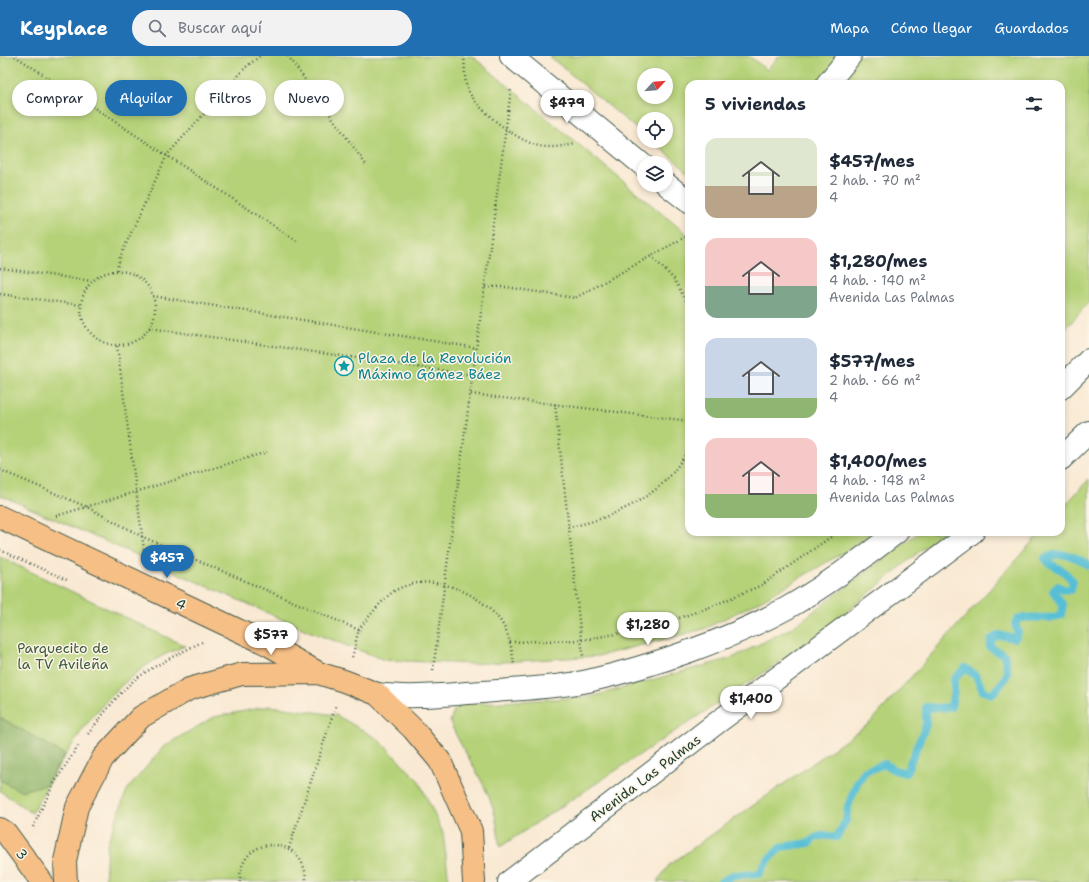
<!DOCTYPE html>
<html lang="es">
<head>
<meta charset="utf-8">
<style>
  :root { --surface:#fff; --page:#f2f2f3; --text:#1f2937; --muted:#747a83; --accent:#1f6fb2 }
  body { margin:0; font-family:"Shantell Sans",sans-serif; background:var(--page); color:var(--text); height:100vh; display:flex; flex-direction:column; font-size:15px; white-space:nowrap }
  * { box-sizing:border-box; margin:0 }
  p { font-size:13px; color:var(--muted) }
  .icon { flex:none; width:22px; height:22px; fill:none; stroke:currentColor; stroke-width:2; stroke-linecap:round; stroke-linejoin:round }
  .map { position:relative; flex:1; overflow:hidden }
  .sheet { position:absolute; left:685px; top:24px; width:380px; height:456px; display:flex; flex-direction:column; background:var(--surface); border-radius:12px; box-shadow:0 2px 6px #0003 }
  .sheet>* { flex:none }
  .top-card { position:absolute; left:12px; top:24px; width:380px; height:36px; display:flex; gap:8px }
  .needle { width:26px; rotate:64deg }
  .fabs { position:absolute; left:637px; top:12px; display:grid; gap:8px }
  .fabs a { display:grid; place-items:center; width:36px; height:36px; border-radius:50%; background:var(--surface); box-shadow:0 2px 6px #0003; font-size:20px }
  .price { position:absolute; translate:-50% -34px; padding:0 9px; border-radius:14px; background:#fff; color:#222; font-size:13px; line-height:26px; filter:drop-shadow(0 1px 2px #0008) }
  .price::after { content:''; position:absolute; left:50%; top:24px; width:12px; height:9px; margin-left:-6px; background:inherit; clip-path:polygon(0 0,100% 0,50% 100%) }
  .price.current { background:var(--accent); color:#fff }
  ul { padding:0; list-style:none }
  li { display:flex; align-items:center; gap:12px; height:100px; padding:0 20px }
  li span { display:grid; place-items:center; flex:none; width:112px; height:80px; border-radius:12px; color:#555 }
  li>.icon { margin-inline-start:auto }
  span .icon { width:48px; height:48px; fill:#fffc; stroke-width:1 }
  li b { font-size:17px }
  h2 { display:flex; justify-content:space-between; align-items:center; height:48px; padding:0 20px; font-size:17px }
  .chip { padding:0 14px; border-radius:18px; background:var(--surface); box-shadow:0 2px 6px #0003; font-size:14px; line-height:36px }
  .chip.current { background:var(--accent); color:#fff }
  header { display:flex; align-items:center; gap:24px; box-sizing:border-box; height:56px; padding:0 20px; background:var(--accent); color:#fff }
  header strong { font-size:19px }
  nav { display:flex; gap:22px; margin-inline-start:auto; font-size:14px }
  .search { width:280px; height:36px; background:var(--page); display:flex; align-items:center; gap:10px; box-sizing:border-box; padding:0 14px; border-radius:22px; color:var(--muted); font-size:15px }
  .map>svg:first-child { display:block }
  .green { fill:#b5d278; stroke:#6a8856; fill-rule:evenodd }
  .forest { fill:#90b468; stroke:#58784e }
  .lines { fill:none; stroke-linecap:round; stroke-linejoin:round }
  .stream { stroke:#57bfd5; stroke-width:8 }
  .minor-casing { stroke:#40574c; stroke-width:24 }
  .major-casing { stroke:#40574c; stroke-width:24 }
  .path { stroke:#40574c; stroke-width:2.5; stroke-dasharray:1 3; stroke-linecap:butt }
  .minor { stroke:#fff; stroke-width:22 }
  .major { stroke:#f5bf86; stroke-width:22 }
  .labels { text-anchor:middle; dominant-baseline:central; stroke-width:3; stroke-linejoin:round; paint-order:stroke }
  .culture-label { font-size:14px; fill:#0d838f; stroke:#fcf5e5; text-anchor:start }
  .street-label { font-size:14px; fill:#1f3d34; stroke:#fcf5e5 }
  .park-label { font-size:14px; fill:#3d5b42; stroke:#fcf5e5 }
</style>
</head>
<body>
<header>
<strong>Keyplace</strong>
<div class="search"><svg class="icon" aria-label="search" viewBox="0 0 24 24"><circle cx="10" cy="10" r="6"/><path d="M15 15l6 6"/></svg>Buscar aquí</div>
<nav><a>Mapa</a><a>Cómo llegar</a><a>Guardados</a></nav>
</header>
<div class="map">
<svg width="1089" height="826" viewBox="0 0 1089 826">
  <rect width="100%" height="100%" fill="#fcf5e5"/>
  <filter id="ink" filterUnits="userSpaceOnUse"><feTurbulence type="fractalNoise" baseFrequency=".025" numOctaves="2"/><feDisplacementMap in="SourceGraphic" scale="8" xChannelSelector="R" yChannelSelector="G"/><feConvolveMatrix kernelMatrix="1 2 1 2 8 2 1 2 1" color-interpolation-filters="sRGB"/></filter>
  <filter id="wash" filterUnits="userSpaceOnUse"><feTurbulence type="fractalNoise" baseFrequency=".012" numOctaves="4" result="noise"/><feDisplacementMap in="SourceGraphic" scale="16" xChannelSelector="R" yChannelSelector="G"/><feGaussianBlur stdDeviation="0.9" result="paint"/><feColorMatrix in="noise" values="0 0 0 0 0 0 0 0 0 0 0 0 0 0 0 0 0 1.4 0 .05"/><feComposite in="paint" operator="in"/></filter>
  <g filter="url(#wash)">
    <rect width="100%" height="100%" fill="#f9e9d3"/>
    <g class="green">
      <polygon points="0,0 472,0 689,180 689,476 872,476 858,488 762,544 704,573 599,600 472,608 385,604 311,576 0,439"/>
      <path d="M549 0H749L767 14 779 0H1089V246L1061 278V28H689V116L652 85H666V63H644V79ZM644 19H666V41H644Z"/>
      <polygon points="1089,423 1089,826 657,826 669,809 870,667 1041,476 1061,476 1061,454"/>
      <path d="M919 476H943L813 584 500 791C498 779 497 764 493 752 483 721 462 695 450 666L454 654 463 648 590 641 732 602 793 571Z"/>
      <path d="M0 501 185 590C175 594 164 598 155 604 98 639 63 700 32 757L0 735Z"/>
      <polygon points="270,650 336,659 378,683 419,725 443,777 449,826 105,826 107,788 127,734 164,690 214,661"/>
    </g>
    <polygon class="forest" points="0,661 65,699 45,729 20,735 0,724"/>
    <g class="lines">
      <path class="stream" d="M721 826 733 819 759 818 768 804 781 791 809 787C817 778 825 779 837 781L846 764 848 750 857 727 865 715 885 708 894 714 906 717 926 669V651L936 652 951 651 954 635V623L965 612 976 620 983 635 992 638C1007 621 1011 622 1004 599L990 591 991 584 998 579 1015 582 1018 576 1015 568 1018 563C1032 559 1050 565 1061 559L1063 549 1053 535 1058 530 1063 533 1071 534 1073 525 1063 515 1049 507 1045 502C1060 495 1076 500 1089 509"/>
    </g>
  </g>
  <g filter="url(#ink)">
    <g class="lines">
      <defs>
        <g id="minor">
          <polyline points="511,0 644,110"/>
          <polyline points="827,28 850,0"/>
          <polyline points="666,128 689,146"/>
          <polyline points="1061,332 1089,304"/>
          <polyline points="1061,403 1089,376"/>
          <path d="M377 638C412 643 448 638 483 636 517 633 555 632 588 625 653 610 729 584 787 552 826 530 862 503 897 476"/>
          <polyline points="509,826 714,669 973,476"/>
        </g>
        <g id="major">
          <polyline points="0,461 267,588 317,616"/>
          <polyline points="0,773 6,777 42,826"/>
          <polyline points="66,826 65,805 77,751 103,702 141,661 189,633 242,618 318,617 344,625 377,638 413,673 440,705 471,775 474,826"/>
        </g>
      </defs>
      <use href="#minor" class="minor-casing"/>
      <use href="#major" class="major-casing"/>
      <g class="path">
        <polyline points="15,0 297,185"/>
        <polyline points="288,0 367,110"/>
        <path d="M464 0C465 9 464 22 467 31 474 52 515 83 536 89 548 93 564 90 576 88"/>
        <polyline points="651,200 674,223 689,250"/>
        <polyline points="0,212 91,225"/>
        <polyline points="117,214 120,201 167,99 246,11 260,0"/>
        <circle cx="118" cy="252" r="37"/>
        <polyline points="485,231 506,231 575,242 689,179"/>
        <polyline points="0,238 80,249"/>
        <polyline points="153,240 477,292"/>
        <polyline points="149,272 473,319"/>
        <polyline points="117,290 145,502"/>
        <polyline points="471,338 689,365"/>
        <polyline points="555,348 583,600"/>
        <polyline points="0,414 87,451 143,481 359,574"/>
        <polyline points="56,460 267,396"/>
        <path d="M568 471C601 466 647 446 669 421 677 412 683 402 689 393"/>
        <polyline points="0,494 69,525"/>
        <polyline points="510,586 581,584 651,572 710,551 762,529 838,476"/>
        <path d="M352 601C355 592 356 582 359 574 362 568 368 562 372 557 379 549 386 540 396 534 430 515 477 535 499 563 509 576 512 593 514 609"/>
        <polyline points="433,614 511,34"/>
        <path d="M88 678C102 660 119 636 137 622 157 608 180 597 202 586"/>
        <polyline points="33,771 53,729 78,690"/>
        <polyline points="289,792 336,649"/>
        <path d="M240 826C238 776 307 777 306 826"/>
      </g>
      <use href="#minor" class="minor"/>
      <use href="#major" class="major"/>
    </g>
  </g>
  <defs>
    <symbol id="sight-ring" viewBox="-11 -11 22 22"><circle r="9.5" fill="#fcf5e5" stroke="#0f9aa8" stroke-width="1.5"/><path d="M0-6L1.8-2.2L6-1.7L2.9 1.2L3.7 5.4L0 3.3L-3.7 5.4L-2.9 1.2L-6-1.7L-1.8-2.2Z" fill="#0f9aa8"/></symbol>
  </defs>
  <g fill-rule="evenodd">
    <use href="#sight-ring" x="333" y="299" width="22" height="22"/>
  </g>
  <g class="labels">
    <g class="culture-label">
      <text x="358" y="302">Plaza de la Revolución<tspan x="358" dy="16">Máximo Gómez Báez</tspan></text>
    </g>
    <g class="street-label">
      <text transform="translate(181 548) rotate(25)">4</text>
      <text transform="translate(645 722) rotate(-37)">Avenida Las Palmas</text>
      <text transform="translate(22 798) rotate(54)">3</text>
    </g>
    <g class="park-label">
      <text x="63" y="592">Parquecito de<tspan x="63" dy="16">la TV Avileña</tspan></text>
    </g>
  </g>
</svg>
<div class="fabs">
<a><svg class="needle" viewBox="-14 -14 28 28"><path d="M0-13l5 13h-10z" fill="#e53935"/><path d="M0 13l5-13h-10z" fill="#747a83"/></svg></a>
<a><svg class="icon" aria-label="locate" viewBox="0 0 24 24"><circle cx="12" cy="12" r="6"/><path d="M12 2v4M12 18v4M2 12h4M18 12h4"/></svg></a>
<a><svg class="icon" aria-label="layers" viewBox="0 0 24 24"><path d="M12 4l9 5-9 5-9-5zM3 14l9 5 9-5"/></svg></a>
</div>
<b class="price" style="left:567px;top:68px">$479</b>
<b class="price current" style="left:167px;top:523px">$457</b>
<b class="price" style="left:648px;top:590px">$1,280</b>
<b class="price" style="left:271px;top:600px">$577</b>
<b class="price" style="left:751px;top:664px">$1,400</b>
<div class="top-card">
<a class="chip">Comprar</a>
<a class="chip current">Alquilar</a>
<a class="chip">Filtros</a>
<a class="chip">Nuevo</a>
</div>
<section class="sheet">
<h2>5 viviendas<svg class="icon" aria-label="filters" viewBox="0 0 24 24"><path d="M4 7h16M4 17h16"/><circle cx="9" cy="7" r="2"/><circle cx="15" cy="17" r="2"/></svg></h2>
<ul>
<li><span style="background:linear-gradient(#dfe7d0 60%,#b9a48a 0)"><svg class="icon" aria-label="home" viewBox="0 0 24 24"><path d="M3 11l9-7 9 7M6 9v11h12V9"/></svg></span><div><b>$457/mes</b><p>2 hab. · 70 m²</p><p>4</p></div></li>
<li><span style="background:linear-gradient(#f6c9c9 60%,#7fa58c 0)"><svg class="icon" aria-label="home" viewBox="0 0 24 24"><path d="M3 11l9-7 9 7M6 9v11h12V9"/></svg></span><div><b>$1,280/mes</b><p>4 hab. · 140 m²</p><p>Avenida Las Palmas</p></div></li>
<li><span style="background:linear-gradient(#c9d6e8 75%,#8fb573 0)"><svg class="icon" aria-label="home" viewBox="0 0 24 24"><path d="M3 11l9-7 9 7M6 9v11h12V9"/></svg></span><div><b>$577/mes</b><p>2 hab. · 66 m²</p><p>4</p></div></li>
<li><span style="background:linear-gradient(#f6c9c9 70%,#8fb573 0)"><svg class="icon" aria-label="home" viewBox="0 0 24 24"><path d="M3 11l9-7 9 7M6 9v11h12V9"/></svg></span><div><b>$1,400/mes</b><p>4 hab. · 148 m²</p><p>Avenida Las Palmas</p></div></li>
</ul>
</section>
</div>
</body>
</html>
